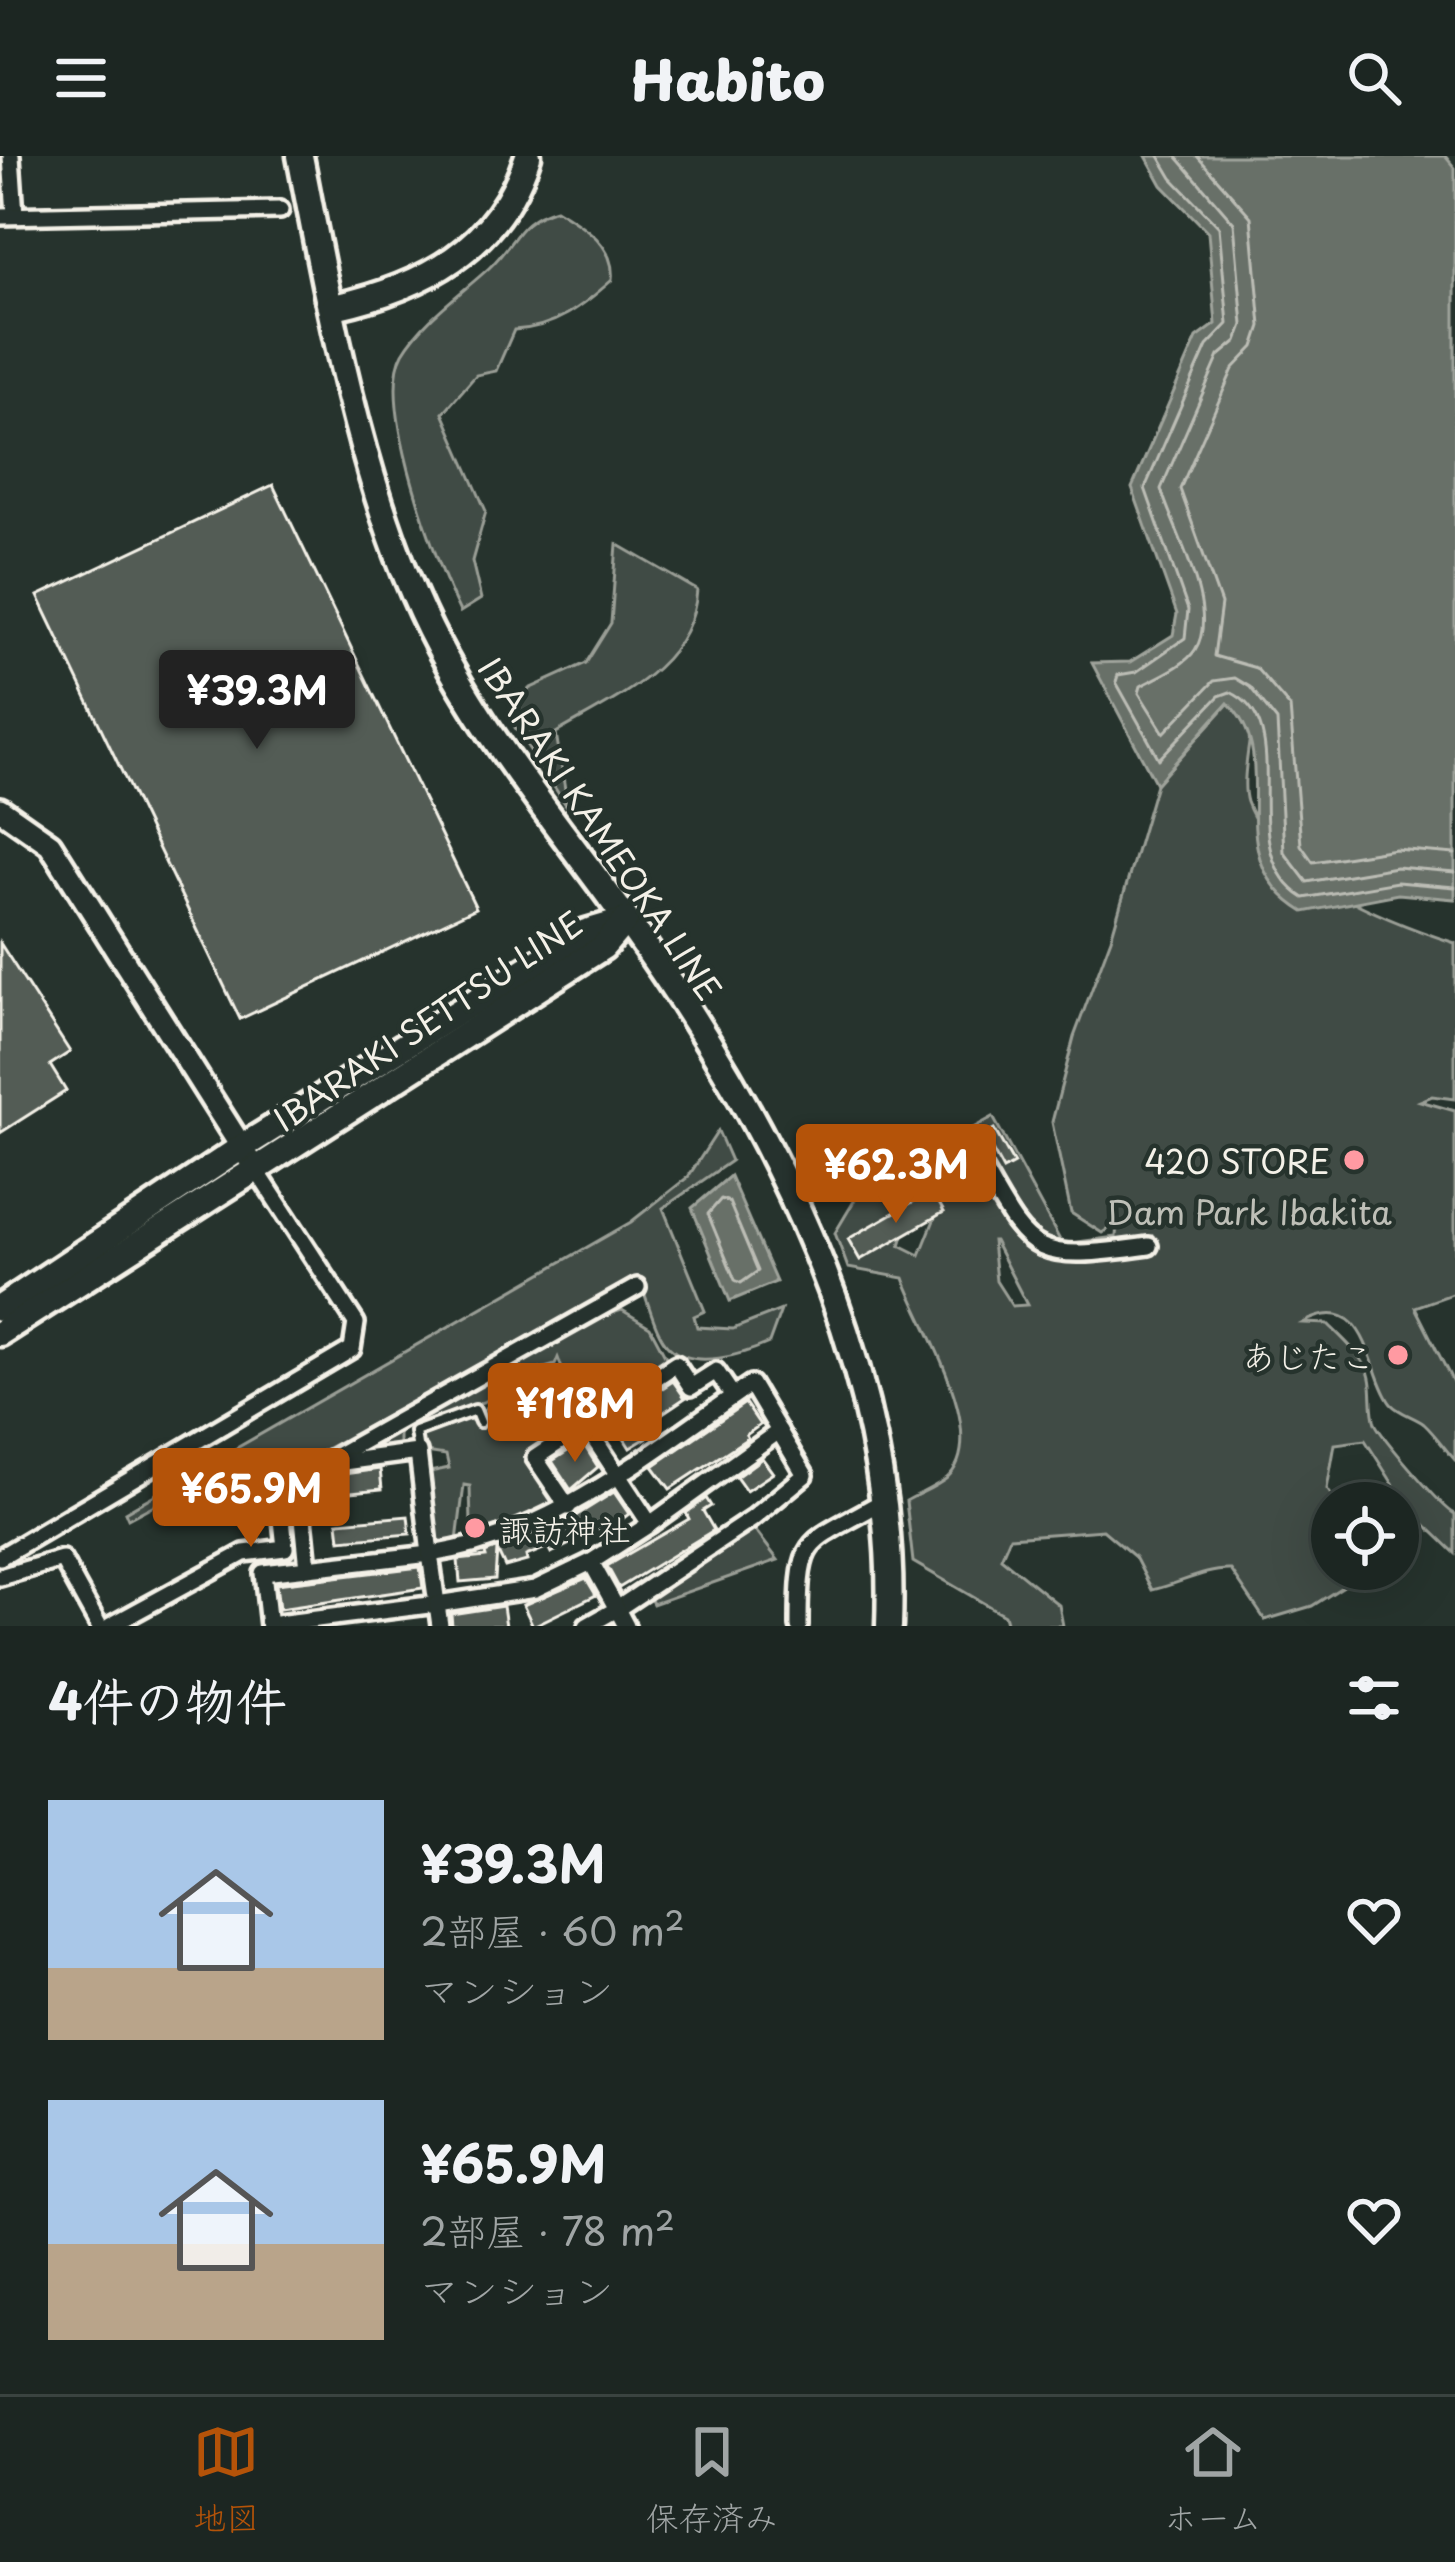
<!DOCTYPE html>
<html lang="ja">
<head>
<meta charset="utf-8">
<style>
  :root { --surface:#1c2622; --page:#29322f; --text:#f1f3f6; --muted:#a0a5a5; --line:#3a4340; --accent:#b45309 }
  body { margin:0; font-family:"Playpen Sans","Klee One",sans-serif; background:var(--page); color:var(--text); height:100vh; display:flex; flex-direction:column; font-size:45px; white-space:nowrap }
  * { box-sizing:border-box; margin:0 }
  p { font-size:39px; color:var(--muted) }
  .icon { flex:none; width:66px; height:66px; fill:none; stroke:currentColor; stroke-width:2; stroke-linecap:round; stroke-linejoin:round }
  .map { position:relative; height:1470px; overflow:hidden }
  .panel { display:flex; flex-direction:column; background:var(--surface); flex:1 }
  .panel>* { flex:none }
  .fabs { position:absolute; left:1311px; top:1326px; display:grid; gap:24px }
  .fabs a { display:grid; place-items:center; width:108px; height:108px; border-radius:50%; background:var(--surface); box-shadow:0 12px 48px #0002,0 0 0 3px var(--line); font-size:60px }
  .price { position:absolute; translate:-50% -102px; padding:0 27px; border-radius:12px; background:var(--accent); color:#fff; font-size:39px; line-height:78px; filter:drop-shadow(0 3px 6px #0008) }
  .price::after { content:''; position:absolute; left:50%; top:72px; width:36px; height:27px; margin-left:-18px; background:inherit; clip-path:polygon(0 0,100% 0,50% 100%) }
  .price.on { background:#222; color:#fff }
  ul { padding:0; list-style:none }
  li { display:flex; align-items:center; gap:36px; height:300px; padding:0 48px }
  li span { display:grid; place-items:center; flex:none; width:336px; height:240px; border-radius:0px; color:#555 }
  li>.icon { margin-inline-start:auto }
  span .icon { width:144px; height:144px; fill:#fffc; stroke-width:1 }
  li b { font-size:51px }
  h2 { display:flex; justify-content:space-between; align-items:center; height:144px; padding:0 48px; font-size:51px }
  header { display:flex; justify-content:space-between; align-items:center; height:156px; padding:0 48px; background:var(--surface); font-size:54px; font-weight:800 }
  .tab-bar { display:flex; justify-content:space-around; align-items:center; height:168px; border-top:3px solid var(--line); background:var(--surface); font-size:33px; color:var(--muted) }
  .tab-bar a { display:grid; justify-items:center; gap:6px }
  .tab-bar .on { color:var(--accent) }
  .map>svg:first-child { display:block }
  .green { fill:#414b45; stroke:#9a9e96; stroke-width:3; fill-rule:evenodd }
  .water { fill:#676f68; stroke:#9fa39b; stroke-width:3 }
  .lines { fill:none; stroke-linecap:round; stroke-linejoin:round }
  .shore { stroke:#bcbdb5; stroke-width:3 }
  .building { fill:#525c55; stroke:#f4f1e8; stroke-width:3 }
  .lane-casing { stroke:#f4f1e8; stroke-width:16 }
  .street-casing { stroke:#f4f1e8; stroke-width:24 }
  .secondary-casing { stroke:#f4f1e8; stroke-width:30 }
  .primary-casing { stroke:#f4f1e8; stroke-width:33 }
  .lane { stroke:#26332d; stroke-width:8 }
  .street { stroke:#26332d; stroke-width:15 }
  .secondary { stroke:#26332d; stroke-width:21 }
  .primary { stroke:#26332d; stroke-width:24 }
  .poi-dot { fill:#ff9aa2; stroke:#26332d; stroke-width:4.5 }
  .labels { text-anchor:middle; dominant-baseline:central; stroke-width:9; stroke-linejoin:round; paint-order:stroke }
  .street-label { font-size:33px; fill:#f4f1e8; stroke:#26332d }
  .poi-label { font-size:33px; fill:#f4f1e8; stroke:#26332d; text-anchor:end }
  .park-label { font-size:33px; fill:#bebfb7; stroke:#26332d }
</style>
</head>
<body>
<header><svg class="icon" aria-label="menu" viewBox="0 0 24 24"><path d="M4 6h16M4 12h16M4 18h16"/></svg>Habito<svg class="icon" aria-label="search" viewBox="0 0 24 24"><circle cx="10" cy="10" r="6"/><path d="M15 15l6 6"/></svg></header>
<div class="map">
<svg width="1455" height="1470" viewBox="0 0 1455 1470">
  <rect width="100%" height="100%" fill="#26332d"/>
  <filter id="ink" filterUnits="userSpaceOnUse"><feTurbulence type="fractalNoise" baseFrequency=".00833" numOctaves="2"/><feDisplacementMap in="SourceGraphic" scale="24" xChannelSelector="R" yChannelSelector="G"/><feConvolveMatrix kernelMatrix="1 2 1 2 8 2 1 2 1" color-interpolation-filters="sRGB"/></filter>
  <g filter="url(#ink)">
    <g class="green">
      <path d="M556 53C582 69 616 88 612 124 583 150 555 172 514 174L496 215 476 219 443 257 486 355 472 405 481 443 460 456C436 407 376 246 403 197 423 163 461 138 489 112 517 86 516 64 556 53Z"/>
      <path d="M617 388 697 434C692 511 615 542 556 577L568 652 512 567 529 533 586 507 611 467Z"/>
      <path d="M1229 547 1251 572C1249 592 1241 627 1247 646 1274 720 1386 765 1455 787V943L1432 940 1420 945 1455 955V1137L1415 1151 1455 1230V1304C1445 1293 1435 1278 1424 1268 1415 1261 1399 1257 1391 1248 1367 1218 1370 1131 1303 1167L1328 1168C1341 1181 1357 1195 1366 1211 1375 1227 1369 1250 1375 1267 1380 1279 1443 1353 1455 1358V1397L1409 1353 1365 1284 1335 1288 1327 1333 1337 1347H1332V1413H1353L1350 1426 1312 1450 1265 1464 1231 1414C1204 1413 1180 1428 1152 1434L1135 1401 1103 1374 1010 1381 1001 1402 1059 1449 1063 1470H1007L1004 1459 913 1406 906 1345C918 1338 936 1331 947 1322 993 1280 919 1166 904 1122L848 1112 835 1077 863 1030 883 1019 913 1047 900 1089 920 1099 942 1044 964 1030 942 989 993 961 1062 1088 1116 1081 1117 1067 1102 1077 1071 1057 1052 966 1074 881 1111 782 1156 628ZM992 1085H994L1027 1149 1012 1150 996 1125Z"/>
      <path d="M718 975 731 1005 663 1052 705 1155 694 1160 697 1171 733 1173 781 1154 769 1187C744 1198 694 1215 669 1191 654 1177 648 1141 638 1122L273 1322 249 1298 128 1363 125 1356 631 1066 688 1021Z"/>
      <polygon points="622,1154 650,1171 667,1203 602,1248 589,1228 572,1239 558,1202 555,1209 516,1220 489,1244 399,1274 399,1292 346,1299 593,1163"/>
      <polygon points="550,1218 565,1249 560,1260 566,1269 528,1299 558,1350 478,1378 477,1369 471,1369 470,1330 464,1329 457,1385 435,1388 425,1317 449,1312 446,1299 425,1296 419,1278 466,1262 482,1269 483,1254 519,1228"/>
      <polygon points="755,1374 778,1404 653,1448 650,1442"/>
    </g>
    <g class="water">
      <path d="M1146 0H1445L1455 12V743L1398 738 1304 756C1212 700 1289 607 1228 547L1156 628 1092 507 1130 506 1173 479 1177 458 1132 332 1197 182 1216 168 1208 76 1162 29Z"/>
      <polygon points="730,1020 776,1126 730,1145 692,1052"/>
    </g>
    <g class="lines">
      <g class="shore">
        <path d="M1159 0 1172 22 1219 71 1228 168 1207 190 1145 332 1188 454 1185 482 1136 516 1118 519 1116 526 1159 603 1219 540 1230 536C1304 570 1228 695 1304 742L1397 726 1455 731"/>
        <path d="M1176 0 1234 67 1243 169 1237 185 1219 200 1161 333C1173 374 1221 455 1195 494 1185 510 1157 521 1141 530L1139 537 1164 577 1214 525 1235 522 1250 531 1277 565 1284 696 1307 726 1396 711 1455 716"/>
        <polyline points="1197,0 1251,61 1261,170 1254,191 1233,213 1180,333 1221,448 1214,500 1256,512 1290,551 1301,689 1313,706 1395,693 1455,698"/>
        <polygon points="721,1043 729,1046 758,1115 741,1127 735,1124 708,1058"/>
      </g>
    </g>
    <g class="building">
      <polygon points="273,329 476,752 240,863 38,440"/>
      <polygon points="0,787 70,896 50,909 66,935 0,977"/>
      <polygon points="994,973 1014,1008 1003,1014 984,979"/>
      <polygon points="932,1035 944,1056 860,1104 848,1083"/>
      <polygon points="673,1225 685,1242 645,1269 651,1279 630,1292 613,1265"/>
      <polygon points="745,1247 760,1269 746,1279 748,1282 670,1333 653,1310"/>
      <polygon points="582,1286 598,1311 571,1334 552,1305"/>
      <polygon points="762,1302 773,1317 746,1335 736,1321"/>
      <polygon points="380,1313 382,1333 330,1338 329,1320"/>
      <polygon points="614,1336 629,1358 609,1373 602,1377 595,1367 572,1380 574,1386 551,1397 548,1391 526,1400 527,1405 505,1411 497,1394 495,1423 460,1426 458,1404 486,1401 485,1397 574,1361"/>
      <polygon points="706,1342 711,1350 703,1355 714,1374 619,1432 607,1410 689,1363 686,1357"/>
      <polygon points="408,1360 410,1378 340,1384 338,1366"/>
      <polygon points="420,1411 423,1432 279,1453 276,1428"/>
      <polygon points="586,1422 596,1439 533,1470 523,1449"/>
      <polygon points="503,1450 506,1470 452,1470 451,1458"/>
    </g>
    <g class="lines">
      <defs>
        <polyline id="lane" points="418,1295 415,1276 475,1254 480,1266"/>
        <g id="street">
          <polyline points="11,0 15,59"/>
          <polyline points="0,60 280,54"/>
          <path d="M970 991C1032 1097 1022 1108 1149 1090"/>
          <polyline points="568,1243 650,1368 591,1406"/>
          <polyline points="329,1304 637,1131"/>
          <polyline points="568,1351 535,1302 676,1208 691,1231 716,1215 733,1240"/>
          <polyline points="650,1368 779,1275"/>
          <polyline points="0,1401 352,1193 356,1167 257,1015"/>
          <polyline points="0,1421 62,1403 99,1470"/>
          <polyline points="269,1469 437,1448 430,1398 308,1412"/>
          <polyline points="110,1470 244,1397 285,1392 280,1344 300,1332"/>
          <path d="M269 1470 263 1417 308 1412 298 1312 418 1296 430 1398C551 1381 651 1295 751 1228L805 1319 752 1363 617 1453 626 1470"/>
          <polyline points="440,1470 437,1448 535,1433 591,1406 617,1453 587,1470"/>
          <path d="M799 1470C799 1375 805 1391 883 1345"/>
        </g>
        <polyline id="secondary" points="0,653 50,688 251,1006"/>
        <g id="primary">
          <path d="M300 0C330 155 364 349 438 489 491 590 562 674 628 766 774 970 899 1213 889 1470"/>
          <path d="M334 151C424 131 498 93 528 0"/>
          <polyline points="0,1152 242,991 586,776 623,765"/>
          <polyline points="0,1177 603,791 626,764"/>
        </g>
      </defs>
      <use href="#lane" class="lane-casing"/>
      <use href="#street" class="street-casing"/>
      <use href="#secondary" class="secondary-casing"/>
      <use href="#primary" class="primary-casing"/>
      <use href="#lane" class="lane"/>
      <use href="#street" class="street"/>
      <use href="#secondary" class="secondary"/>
      <use href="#primary" class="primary"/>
    </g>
  </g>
  <g class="poi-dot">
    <circle cx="1354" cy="1004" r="12"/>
    <circle cx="1398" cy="1199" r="12"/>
    <circle cx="475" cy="1372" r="12"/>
  </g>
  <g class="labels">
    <g class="street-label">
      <text transform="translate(601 672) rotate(56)">IBARAKI KAMEOKA LINE</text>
      <text transform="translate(427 864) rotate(-34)">IBARAKI SETTSU LINE</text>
    </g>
    <g class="poi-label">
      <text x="1330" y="1004">420 STORE</text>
      <text x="1374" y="1199">あじたこ</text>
      <text x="499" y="1372" text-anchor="start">諏訪神社</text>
    </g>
    <g class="park-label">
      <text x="1249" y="1055">Dam Park Ibakita</text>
    </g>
  </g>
</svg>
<div class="fabs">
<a><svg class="icon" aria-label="locate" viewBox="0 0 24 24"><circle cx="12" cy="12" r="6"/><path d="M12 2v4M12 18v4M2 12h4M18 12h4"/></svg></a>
</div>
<b class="price on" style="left:257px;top:596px">¥39.3M</b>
<b class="price" style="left:896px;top:1070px">¥62.3M</b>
<b class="price" style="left:575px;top:1309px">¥118M</b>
<b class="price" style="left:251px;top:1394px">¥65.9M</b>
</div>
<section class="panel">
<h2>4件の物件<svg class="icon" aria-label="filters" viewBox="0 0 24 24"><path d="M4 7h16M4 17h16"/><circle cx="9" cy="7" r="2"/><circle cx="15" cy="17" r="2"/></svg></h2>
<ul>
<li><span style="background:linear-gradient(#a9c7e8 70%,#b9a48a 0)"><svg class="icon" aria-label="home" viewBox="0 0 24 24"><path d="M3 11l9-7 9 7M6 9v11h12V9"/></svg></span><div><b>¥39.3M</b><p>2部屋 · 60 m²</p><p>マンション</p></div><svg class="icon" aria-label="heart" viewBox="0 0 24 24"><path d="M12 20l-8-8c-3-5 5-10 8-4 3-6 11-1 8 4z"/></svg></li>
<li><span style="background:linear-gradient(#a9c7e8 60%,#b9a48a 0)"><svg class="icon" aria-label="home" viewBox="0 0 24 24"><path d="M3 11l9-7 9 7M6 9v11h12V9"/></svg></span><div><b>¥65.9M</b><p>2部屋 · 78 m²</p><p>マンション</p></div><svg class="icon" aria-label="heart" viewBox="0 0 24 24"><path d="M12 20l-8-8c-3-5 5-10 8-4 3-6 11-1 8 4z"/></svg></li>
</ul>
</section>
<nav class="tab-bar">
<a class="on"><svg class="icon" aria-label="map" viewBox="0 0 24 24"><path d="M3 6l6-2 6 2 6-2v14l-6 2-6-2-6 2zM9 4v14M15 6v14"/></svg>地図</a>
<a><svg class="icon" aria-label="saved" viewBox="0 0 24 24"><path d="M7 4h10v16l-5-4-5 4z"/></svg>保存済み</a>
<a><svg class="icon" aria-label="home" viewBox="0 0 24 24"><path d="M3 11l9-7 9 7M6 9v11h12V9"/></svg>ホーム</a>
</nav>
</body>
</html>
